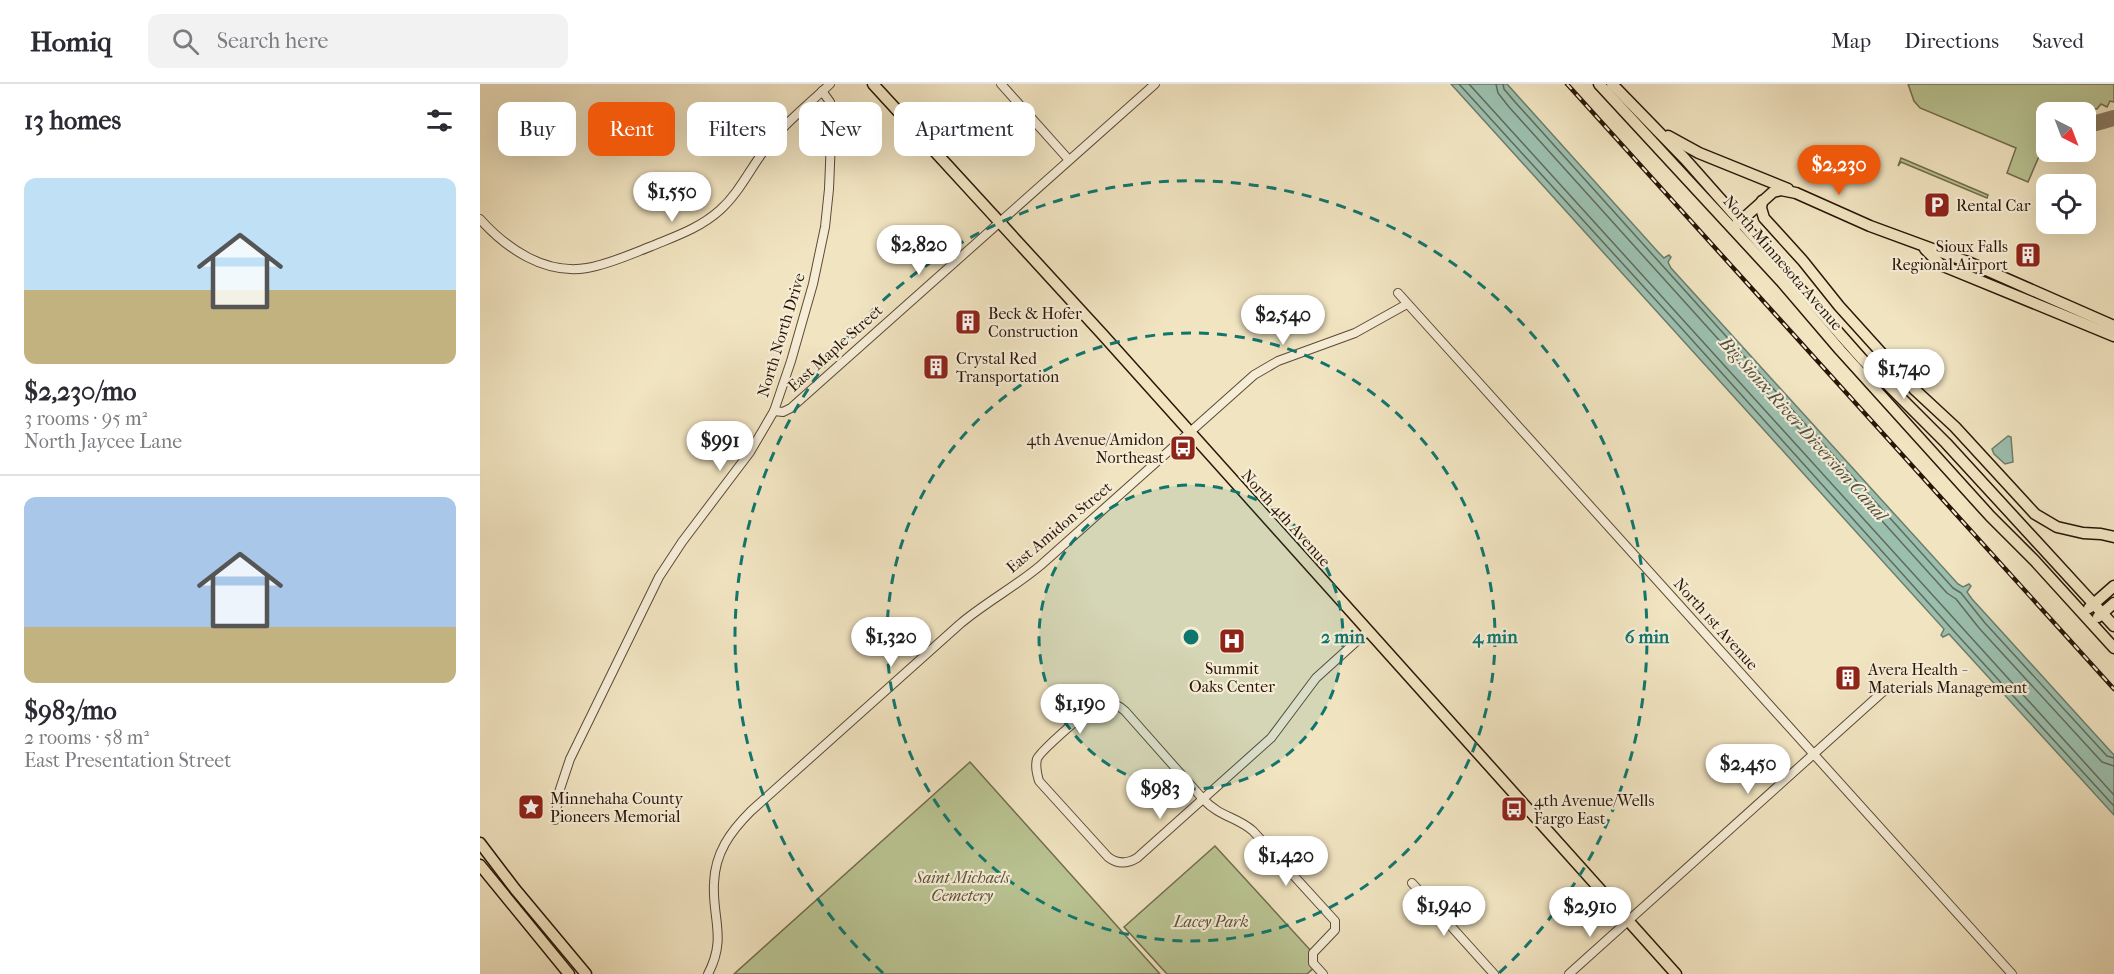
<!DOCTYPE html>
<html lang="en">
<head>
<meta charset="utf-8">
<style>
  :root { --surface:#fff; --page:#f2f2f3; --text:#2b2b33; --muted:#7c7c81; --line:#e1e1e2; --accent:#ea580c }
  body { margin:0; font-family:"IM FELL French Canon",serif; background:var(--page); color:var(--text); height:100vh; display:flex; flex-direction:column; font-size:22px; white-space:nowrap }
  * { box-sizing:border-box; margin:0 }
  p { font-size:20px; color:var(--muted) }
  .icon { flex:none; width:33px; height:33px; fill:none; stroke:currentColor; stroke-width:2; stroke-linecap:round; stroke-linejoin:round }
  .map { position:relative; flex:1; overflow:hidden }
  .drawer { display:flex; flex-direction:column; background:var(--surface); width:480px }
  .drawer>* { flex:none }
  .hud { position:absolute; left:18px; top:18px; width:570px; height:54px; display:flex; gap:12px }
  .needle { width:39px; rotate:138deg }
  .controls { position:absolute; left:1556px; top:18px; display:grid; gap:12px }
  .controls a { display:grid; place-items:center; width:60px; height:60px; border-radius:12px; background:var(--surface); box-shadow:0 6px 24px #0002; font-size:30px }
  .price { position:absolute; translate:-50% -51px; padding:0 14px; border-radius:21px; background:#fff; color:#222; font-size:20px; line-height:39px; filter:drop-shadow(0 2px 3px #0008) }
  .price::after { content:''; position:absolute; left:50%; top:36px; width:18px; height:14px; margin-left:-9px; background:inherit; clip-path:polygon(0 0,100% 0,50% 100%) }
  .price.selected { background:var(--accent); color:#fff }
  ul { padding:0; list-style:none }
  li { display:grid; align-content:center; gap:12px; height:318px; padding:0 24px }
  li+li { border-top:2px solid var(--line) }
  li span { display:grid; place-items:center; height:186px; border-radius:12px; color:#555 }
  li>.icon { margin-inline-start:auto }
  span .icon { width:108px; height:108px; fill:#fffc; stroke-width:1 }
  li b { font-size:26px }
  h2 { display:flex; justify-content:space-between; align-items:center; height:72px; padding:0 24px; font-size:26px }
  .chip { padding:0 21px; border-radius:12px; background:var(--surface); box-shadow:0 6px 24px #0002; font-size:21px; line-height:54px }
  .chip.selected { background:var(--accent); color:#fff }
  header { display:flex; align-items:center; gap:36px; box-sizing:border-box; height:84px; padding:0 30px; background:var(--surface); border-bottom:2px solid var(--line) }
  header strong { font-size:28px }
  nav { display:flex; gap:33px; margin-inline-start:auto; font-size:21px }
  .search { width:420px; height:54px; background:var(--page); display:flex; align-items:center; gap:15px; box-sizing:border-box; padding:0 21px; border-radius:12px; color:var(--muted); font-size:22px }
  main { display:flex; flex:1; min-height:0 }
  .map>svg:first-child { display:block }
  .green { fill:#bac493; stroke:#726d4d; stroke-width:1.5 }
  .water { fill:#9bbfae; stroke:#6d7b6b; stroke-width:1.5 }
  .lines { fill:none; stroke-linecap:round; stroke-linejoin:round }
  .shore { stroke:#626a5a; stroke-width:1.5 }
  .taxiway { stroke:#8d7d64; stroke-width:16 }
  .minor-casing { stroke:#5b4a36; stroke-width:10 }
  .major-casing { stroke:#291607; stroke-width:13 }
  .minor { stroke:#f6edd7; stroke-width:8 }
  .major { stroke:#f1e4c1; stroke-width:10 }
  .rail-casing { stroke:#291607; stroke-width:4.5 }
  .rail { stroke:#f6edd7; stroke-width:2; stroke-dasharray:7; stroke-linecap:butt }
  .ring { fill:none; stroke:#0f766e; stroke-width:3; stroke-dasharray:10 8 }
  .labels { text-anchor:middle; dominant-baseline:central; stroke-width:4.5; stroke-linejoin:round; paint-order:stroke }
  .poi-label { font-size:16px; fill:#291607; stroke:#f6edd7; text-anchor:start }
  .street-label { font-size:16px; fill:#291607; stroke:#f6edd7 }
  .park-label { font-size:16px; font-style:italic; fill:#5c5338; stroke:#f6edd7 }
  .water-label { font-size:18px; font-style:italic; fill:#515141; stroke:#f6edd7 }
  .centre { fill:#0f766e; stroke:#f6edd7; stroke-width:3 }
  .ring-label { font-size:18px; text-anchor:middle; font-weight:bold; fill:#0f766e; stroke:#f6edd7; stroke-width:4.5; stroke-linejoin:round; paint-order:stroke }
</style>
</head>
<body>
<header>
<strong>Homiq</strong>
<div class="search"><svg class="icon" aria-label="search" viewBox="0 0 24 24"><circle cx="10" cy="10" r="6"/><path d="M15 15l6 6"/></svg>Search here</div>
<nav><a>Map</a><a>Directions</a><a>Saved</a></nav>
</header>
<main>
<section class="drawer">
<h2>13 homes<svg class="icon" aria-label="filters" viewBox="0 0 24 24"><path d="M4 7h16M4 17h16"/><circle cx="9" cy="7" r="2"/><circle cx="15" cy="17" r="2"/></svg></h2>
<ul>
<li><span style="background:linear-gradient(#bfe0f5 60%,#c2b280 0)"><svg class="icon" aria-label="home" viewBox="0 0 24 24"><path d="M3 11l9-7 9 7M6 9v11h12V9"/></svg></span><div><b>$2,230/mo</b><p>3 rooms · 95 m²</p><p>North Jaycee Lane</p></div></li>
<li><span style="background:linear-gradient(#a9c7e8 70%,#c2b280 0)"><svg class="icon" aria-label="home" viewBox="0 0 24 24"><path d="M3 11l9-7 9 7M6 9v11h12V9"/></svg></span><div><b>$983/mo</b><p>2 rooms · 58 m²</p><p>East Presentation Street</p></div></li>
</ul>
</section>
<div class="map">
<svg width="1634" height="890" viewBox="0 0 1634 890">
  <rect width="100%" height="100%" fill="#f1e4c1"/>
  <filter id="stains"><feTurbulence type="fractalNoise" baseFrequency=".00333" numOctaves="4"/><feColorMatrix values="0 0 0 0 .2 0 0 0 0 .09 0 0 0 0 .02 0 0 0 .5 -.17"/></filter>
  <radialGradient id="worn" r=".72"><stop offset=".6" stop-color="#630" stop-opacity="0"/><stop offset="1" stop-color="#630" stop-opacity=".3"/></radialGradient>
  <g class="green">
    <polygon points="1428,0 1634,0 1634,18 1630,17 1627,23 1621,20 1617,25 1611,24 1608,31 1602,28 1566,28 1566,56 1548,98 1527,89 1536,64 1440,24 1434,17"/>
    <polygon points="1421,74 1508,111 1507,114 1421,78 1418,82"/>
    <polygon points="490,678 680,890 254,890"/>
    <polygon points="735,762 833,869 836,882 827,890 687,890 644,843"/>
  </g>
  <g class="water">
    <polygon points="971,0 1027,0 1178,168 1184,174 1189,171 1191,173 1188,178 1191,184 1478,500 1483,503 1489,500 1491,502 1487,508 1492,515 1634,671 1634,731 1469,550 1463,553 1461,551 1464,545"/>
    <polygon points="1528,352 1531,353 1533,378 1525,380 1514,370 1512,365"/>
  </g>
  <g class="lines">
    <g class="shore">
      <polyline points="979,0 1204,247 1471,544 1634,722"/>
      <polyline points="989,0 1634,711"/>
      <polyline points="1016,0 1018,9 1029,23 1467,509 1476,515 1499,544 1622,678 1634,682"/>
      <polyline points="1023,0 1024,5 1035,18 1473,504 1481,509 1505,539 1627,672 1634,674"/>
    </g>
    <polyline class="taxiway" points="1616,39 1634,34"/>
    <defs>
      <g id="minor">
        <polyline points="521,0 589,76"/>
        <path d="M0 135C27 165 65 191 107 184 130 180 151 170 172 162 196 152 220 144 240 126 258 110 269 87 283 68 301 42 327 22 350 0"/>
        <polyline points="918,209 1532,890"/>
        <polyline points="294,327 303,328 311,324 675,0"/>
        <polyline points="75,736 79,708 90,675 179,493 202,458 270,368 294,327 311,277 333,200 345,143 349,105 352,31 350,18 342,7"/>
        <polyline points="932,799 1014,890"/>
        <path d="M228 890C247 854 232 835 234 799 235 769 250 748 271 727L480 540C506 518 535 503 561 481L774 291 798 277 875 249 927 220"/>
        <path d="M843 890 833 879V869L855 846V837L773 747C756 732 741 734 723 715L645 627C638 621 629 616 619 619 612 622 560 667 557 675 555 683 557 690 559 697L628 773C637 780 647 780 657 774L791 654 836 594 888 547"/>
        <polyline points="1089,890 1406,605"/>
      </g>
      <g id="major">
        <polyline points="393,0 623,251 1196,890"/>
        <polyline points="1119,0 1301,197 1360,266 1510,432 1555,477 1634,564"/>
        <polyline points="1132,0 1205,75 1382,275 1466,359 1634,542"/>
        <polyline points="1188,52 1219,69 1308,105"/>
        <polyline points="1282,117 1281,124 1284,134 1323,177 1359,222 1434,305 1475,343 1555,430 1577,443 1603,449 1621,450 1634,453"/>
        <polyline points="1255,142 1293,108 1301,106 1316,109 1390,142 1488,178 1634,242"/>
        <polyline points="1445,165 1461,181 1634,252"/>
        <polyline points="1609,524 1634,502"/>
        <polyline points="1618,533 1634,519"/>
        <polyline points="0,759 35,805 106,890"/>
        <polyline points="0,781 89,890"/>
      </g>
    </defs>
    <use href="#minor" class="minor-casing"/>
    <use href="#major" class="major-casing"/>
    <use href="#minor" class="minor"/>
    <use href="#major" class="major"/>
    <defs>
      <polyline id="rail" points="1087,0 1634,605"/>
    </defs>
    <use href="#rail" class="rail-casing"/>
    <use href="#rail" class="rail"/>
  </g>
  <circle cx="711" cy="553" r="152" fill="#0f766e" fill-opacity=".12"/>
  <g class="ring">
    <circle cx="711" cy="553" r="152"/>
    <circle cx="711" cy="553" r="304"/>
    <path d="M403 889A456 456 0 1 1 1019 889"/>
  </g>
  <defs>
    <symbol id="parking-square" viewBox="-11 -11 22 22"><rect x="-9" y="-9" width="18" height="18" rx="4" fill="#8f2418" stroke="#f6edd7"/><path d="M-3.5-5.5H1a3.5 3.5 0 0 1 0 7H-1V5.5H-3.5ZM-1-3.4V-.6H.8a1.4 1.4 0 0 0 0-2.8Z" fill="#fff"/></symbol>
    <symbol id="building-square" viewBox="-11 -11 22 22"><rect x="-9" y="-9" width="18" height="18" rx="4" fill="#8f2418" stroke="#f6edd7"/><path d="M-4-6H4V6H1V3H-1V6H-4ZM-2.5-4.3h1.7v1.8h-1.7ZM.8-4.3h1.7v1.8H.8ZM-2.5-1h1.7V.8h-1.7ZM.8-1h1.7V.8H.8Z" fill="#fff"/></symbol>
    <symbol id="bus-square" viewBox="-11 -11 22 22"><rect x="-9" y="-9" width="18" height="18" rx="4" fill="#8f2418" stroke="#f6edd7"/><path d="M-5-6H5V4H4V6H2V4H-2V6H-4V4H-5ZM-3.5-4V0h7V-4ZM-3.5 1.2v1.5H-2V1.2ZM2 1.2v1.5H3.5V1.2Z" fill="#fff"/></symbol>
    <symbol id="hospital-square" viewBox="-11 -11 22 22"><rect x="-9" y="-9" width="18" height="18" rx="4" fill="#8f2418" stroke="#f6edd7"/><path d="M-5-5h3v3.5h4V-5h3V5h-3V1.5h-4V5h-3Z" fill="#fff"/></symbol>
    <symbol id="sight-square" viewBox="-11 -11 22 22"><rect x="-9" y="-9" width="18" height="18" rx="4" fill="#8f2418" stroke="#f6edd7"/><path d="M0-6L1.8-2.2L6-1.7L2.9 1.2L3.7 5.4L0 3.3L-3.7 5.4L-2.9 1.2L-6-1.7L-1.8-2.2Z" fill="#fff"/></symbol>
  </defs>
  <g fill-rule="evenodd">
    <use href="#parking-square" x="1442" y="106" width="30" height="30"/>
    <use href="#building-square" x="1533" y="156" width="30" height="30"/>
    <use href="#building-square" x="473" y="223" width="30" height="30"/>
    <use href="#building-square" x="441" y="268" width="30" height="30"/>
    <use href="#bus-square" x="688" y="349" width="30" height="30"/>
    <use href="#hospital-square" x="737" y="542" width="30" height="30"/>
    <use href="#building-square" x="1353" y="579" width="30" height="30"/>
    <use href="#sight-square" x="36" y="708" width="30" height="30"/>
    <use href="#bus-square" x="1019" y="710" width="30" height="30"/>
  </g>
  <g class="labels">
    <g class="poi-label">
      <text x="1476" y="121">Rental Car</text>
      <text x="1528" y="162" text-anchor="end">Sioux Falls<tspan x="1528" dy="18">Regional Airport</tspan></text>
      <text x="508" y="229">Beck &amp; Hofer<tspan x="508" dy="18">Construction</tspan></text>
      <text x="476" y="274">Crystal Red<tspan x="476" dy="18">Transportation</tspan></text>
      <text x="684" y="355" text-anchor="end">4th Avenue/Amidon<tspan x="684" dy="18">Northeast</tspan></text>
      <text x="752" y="584" text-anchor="middle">Summit<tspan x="752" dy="18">Oaks Center</tspan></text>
      <text x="1388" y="585">Avera Health -<tspan x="1388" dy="18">Materials Management</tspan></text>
      <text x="70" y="714">Minnehaha County<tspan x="70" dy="18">Pioneers Memorial</tspan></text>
      <text x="1054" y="716">4th Avenue/Wells<tspan x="1054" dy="18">Fargo East</tspan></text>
    </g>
    <g class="street-label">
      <text transform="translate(1303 179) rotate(49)">North Minnesota Avenue</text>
      <text transform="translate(301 251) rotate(-73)">North North Drive</text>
      <text transform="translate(355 264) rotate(-42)">East Maple Street</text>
      <text transform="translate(806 434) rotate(48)">North 4th Avenue</text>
      <text transform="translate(579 443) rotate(-40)">East Amidon Street</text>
      <text transform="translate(1236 540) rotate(48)">North 1st Avenue</text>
    </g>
    <g class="park-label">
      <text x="482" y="793">Saint Michaels<tspan x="482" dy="18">Cemetery</tspan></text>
      <text x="731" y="837">Lacey Park</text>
    </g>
    <g class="water-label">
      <text transform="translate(1323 345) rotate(48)">Big Sioux River Diversion Canal</text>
    </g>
  </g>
  <circle cx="711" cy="553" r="9" class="centre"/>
  <g class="ring-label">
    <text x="863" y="559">2 min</text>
    <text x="1015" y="559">4 min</text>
    <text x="1167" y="559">6 min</text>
  </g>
  <rect width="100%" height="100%" filter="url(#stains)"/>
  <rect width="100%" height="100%" fill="url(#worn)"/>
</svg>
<div class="controls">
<a><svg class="needle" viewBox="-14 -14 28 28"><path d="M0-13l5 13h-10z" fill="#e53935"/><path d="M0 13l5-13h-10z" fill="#7c7c81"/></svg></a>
<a><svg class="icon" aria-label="locate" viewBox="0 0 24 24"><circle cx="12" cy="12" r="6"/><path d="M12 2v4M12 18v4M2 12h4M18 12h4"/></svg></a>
</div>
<b class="price selected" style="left:1359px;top:112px">$2,230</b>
<b class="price" style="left:192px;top:139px">$1,550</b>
<b class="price" style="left:439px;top:192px">$2,820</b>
<b class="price" style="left:803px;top:262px">$2,540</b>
<b class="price" style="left:1424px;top:316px">$1,740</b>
<b class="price" style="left:240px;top:388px">$991</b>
<b class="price" style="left:411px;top:584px">$1,320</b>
<b class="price" style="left:600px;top:651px">$1,190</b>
<b class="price" style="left:1268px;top:711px">$2,450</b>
<b class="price" style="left:680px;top:736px">$983</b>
<b class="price" style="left:806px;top:803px">$1,420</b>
<b class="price" style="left:964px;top:853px">$1,940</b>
<b class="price" style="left:1110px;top:854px">$2,910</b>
<div class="hud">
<a class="chip">Buy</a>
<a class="chip selected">Rent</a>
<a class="chip">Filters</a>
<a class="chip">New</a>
<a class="chip">Apartment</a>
</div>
</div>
</main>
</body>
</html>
